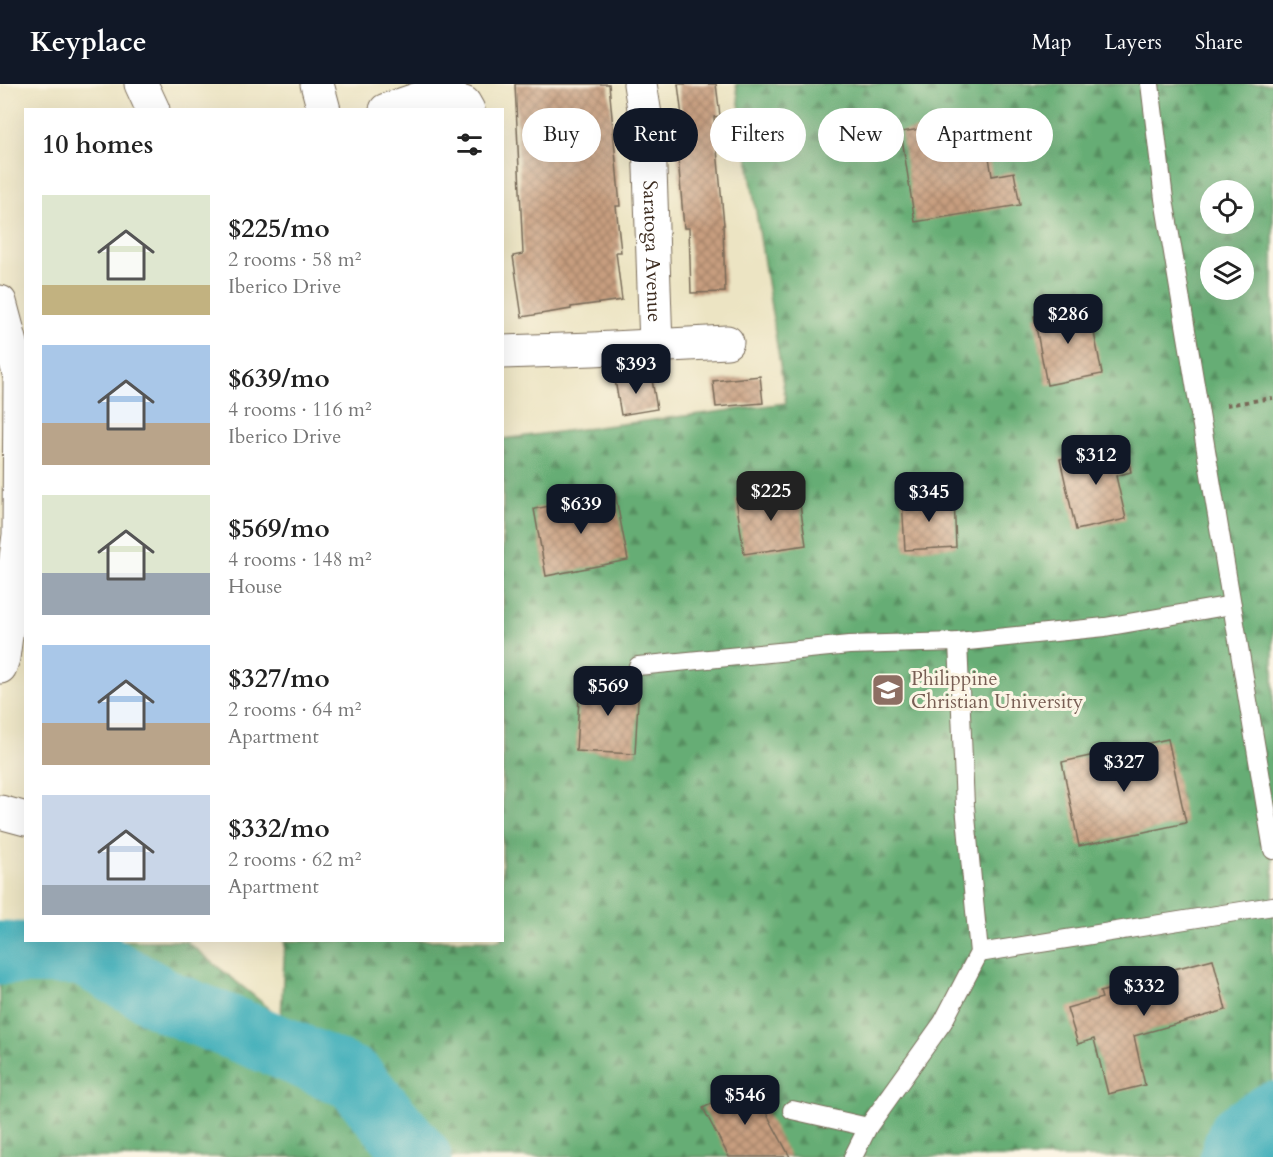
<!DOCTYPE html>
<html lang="en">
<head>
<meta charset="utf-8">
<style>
  :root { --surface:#fff; --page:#f2f2f2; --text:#222; --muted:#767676; --accent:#111827 }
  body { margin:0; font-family:Cardo,serif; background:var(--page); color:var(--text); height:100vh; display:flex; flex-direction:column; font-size:22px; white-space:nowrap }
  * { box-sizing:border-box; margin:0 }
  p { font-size:20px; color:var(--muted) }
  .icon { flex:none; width:33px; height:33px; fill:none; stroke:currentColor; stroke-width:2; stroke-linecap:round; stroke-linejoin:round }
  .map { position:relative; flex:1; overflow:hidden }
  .details { position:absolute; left:24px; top:24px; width:480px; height:834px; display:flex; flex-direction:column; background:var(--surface); border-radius:0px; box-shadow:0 6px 24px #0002 }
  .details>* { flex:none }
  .banner { position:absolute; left:522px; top:24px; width:570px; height:54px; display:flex; gap:12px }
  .buttons { position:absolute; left:1200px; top:96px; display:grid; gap:12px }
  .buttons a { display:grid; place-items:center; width:54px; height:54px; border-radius:50%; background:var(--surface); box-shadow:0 6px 24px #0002; font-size:30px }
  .price { position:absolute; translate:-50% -51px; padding:0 14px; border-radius:12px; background:var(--accent); color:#fff; font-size:20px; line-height:39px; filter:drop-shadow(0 2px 3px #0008) }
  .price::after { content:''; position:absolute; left:50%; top:36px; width:18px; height:14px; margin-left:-9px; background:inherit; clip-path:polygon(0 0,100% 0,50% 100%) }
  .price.active { background:#222; color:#fff }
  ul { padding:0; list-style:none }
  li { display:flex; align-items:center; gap:18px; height:150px; padding:0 18px }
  li span { display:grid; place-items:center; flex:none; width:168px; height:120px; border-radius:0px; color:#555 }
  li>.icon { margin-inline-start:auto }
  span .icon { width:72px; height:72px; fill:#fffc; stroke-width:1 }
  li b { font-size:26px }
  h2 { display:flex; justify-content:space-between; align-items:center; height:72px; padding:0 18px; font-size:26px }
  .tag { padding:0 21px; border-radius:27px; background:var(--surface); box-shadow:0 6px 24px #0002; font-size:21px; line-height:54px }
  .tag.active { background:var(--accent); color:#fff }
  header { display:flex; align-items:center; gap:36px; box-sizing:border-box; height:84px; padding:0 30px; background:var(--accent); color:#fff }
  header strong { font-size:28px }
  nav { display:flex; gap:33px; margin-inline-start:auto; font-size:21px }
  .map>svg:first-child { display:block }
  .forest { fill:url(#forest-firs); stroke:#506c49; stroke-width:1.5; fill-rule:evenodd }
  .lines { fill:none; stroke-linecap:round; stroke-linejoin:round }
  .river { stroke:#3fafba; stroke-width:63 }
  .building { fill:url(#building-cross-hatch) }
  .lane-casing { stroke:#796b58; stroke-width:20 }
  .street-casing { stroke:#796b58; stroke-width:35 }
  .path { stroke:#796b58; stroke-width:4; stroke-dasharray:4.5 4.5; stroke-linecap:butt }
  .lane { stroke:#fff; stroke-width:18 }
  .street { stroke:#fff; stroke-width:33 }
  .labels { text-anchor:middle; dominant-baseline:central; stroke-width:6; stroke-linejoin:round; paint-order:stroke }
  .street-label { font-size:20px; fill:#3b2a1e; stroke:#fcf5e5 }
  .education-label { font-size:20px; fill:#785e54; stroke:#fcf5e5; text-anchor:start }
</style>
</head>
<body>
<header>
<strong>Keyplace</strong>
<nav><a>Map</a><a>Layers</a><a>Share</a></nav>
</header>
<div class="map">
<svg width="1273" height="1073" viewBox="0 0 1273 1073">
  <defs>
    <pattern id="forest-firs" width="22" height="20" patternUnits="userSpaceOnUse" patternTransform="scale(1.5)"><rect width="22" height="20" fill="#66ad74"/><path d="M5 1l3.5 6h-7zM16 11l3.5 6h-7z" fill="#558d5f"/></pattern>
    <pattern id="building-cross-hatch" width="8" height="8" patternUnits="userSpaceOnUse" patternTransform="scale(1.5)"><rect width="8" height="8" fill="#c79e7f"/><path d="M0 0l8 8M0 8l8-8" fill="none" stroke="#a38167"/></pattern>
  </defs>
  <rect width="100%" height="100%" fill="#fcf5e5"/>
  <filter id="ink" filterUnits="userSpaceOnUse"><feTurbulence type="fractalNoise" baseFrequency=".0167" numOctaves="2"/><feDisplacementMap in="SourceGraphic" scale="12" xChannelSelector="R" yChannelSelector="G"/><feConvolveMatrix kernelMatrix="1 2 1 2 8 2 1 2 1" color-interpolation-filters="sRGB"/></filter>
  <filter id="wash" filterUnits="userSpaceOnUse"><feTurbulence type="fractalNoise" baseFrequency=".008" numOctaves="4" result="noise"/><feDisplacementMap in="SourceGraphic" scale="24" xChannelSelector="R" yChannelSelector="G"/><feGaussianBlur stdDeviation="1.35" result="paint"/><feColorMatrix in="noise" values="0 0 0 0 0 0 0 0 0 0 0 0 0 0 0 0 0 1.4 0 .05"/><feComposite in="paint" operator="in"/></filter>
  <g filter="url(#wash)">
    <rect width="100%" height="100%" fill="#ece4c3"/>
    <path class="forest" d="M736 0H1273V1073H0V849L25 853 26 856 186 857 281 934 285 857 502 856 503 355 786 319ZM1210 106H1244V140H1210ZM1210 172H1244V206H1210Z"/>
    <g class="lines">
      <g class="river">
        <polyline points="0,869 82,870 170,919 285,965 354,995 420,1073"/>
        <polyline points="1231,1073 1239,1050 1273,1029"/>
      </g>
    </g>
    <g id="blocks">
      <g class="building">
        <polygon points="515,0 609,0 620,122 616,122 621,168 616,168 622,216 571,223 571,225 522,233 513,172 523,170"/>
        <polygon points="678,0 716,0 720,32 714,33 724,141 723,141 725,208 691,209 689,144 684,144 679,85 675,50 684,49"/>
        <polygon points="983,35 992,92 1014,88 1020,121 915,138 901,48"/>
        <polygon points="1089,222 1102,290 1047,301 1034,232"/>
        <polygon points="651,290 657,325 621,331 615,296"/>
        <polygon points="760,292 763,319 716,323 713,297"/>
        <polygon points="1125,360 1131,388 1116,392 1126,435 1076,446 1060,375"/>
        <polygon points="798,407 806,461 744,470 736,415"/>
        <polygon points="615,409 628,476 546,492 534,425"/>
        <polygon points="954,413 956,463 905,466 902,415"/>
        <polygon points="580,596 639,599 635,670 576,667"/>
        <polygon points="1168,655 1186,739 1079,762 1062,678"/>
        <polygon points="1213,875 1226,926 1134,952 1145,1001 1108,1010 1094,955 1078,960 1067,924 1102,914 1100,908 1156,892 1155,890"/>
        <polygon points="750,999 790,1073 729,1073 703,1024"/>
      </g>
    </g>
  </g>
  <g filter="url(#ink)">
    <use href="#blocks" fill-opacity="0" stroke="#796b58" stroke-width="1.5"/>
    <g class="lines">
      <defs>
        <g id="lane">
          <polyline points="1150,0 1164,115 1273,766"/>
          <polyline points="638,582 849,561 958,558 1105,543 1232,521"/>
          <polyline points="979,869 1273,822"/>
          <polyline points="792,1026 868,1043"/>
          <polyline points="853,1073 868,1043 943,938 979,869 965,722 958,558"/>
        </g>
        <g id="street">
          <polyline points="141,0 153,26"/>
          <polyline points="317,0 324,26"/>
          <path id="s1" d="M640 0 649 55 656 262"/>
          <polyline points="386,26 433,10 464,19 468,26"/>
          <polyline points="0,218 20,293 19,451 3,574 0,583"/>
          <polyline points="502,268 593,265 727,258"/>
          <polyline points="0,728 26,735"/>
        </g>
      </defs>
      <use href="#lane" class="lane-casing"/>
      <use href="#street" class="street-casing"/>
      <polyline class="path" points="1226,321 1273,314"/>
      <use href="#lane" class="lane"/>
      <use href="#street" class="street"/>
    </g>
  </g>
  <defs>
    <symbol id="university-square" viewBox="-11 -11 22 22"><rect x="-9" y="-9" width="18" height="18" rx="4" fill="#8d6e63" stroke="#fcf5e5"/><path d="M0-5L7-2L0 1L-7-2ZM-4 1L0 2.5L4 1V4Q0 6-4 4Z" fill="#fff"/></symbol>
  </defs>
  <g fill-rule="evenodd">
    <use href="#university-square" x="869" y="587" width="38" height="38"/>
  </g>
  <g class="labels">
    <g class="street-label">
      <text stroke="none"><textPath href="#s1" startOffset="168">Saratoga Avenue</textPath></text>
    </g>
    <g class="education-label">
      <text x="911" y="594">Philippine<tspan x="911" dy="23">Christian University</tspan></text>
    </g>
  </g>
</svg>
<div class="buttons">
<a><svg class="icon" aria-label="locate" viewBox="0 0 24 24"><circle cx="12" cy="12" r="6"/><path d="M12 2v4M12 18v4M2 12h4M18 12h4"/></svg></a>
<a><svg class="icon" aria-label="layers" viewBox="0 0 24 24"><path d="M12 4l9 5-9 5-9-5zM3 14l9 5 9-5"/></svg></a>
</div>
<b class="price" style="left:1068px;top:261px">$286</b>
<b class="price" style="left:636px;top:311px">$393</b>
<b class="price" style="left:1096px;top:402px">$312</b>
<b class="price active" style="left:771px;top:438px">$225</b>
<b class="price" style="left:929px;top:439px">$345</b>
<b class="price" style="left:581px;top:451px">$639</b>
<b class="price" style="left:608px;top:633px">$569</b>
<b class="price" style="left:1124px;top:709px">$327</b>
<b class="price" style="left:1144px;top:933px">$332</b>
<b class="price" style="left:745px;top:1042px">$546</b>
<div class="banner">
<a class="tag">Buy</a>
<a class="tag active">Rent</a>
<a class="tag">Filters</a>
<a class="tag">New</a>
<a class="tag">Apartment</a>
</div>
<section class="details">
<h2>10 homes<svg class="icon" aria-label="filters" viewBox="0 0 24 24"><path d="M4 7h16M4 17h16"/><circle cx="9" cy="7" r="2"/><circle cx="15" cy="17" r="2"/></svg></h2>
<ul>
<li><span style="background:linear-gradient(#dfe7d0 75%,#c2b280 0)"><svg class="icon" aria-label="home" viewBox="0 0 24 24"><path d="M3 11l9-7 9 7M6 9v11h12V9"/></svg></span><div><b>$225/mo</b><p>2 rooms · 58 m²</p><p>Iberico Drive</p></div></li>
<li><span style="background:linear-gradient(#a9c7e8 65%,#b9a48a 0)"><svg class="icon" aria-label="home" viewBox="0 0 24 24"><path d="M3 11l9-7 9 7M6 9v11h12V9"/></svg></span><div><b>$639/mo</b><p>4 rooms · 116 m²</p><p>Iberico Drive</p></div></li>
<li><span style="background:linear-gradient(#dfe7d0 65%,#9aa5b1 0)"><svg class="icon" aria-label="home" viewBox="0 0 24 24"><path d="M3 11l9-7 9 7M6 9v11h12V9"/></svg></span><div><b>$569/mo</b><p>4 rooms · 148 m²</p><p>House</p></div></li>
<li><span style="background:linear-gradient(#a9c7e8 65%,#b9a48a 0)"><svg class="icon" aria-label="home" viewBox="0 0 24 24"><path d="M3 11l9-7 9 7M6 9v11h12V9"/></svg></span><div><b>$327/mo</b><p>2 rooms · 64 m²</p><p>Apartment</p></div></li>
<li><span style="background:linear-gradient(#c9d6e8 75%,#9aa5b1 0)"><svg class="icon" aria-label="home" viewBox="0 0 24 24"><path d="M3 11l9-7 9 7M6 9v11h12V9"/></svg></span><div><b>$332/mo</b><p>2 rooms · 62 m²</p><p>Apartment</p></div></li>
</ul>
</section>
</div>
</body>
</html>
